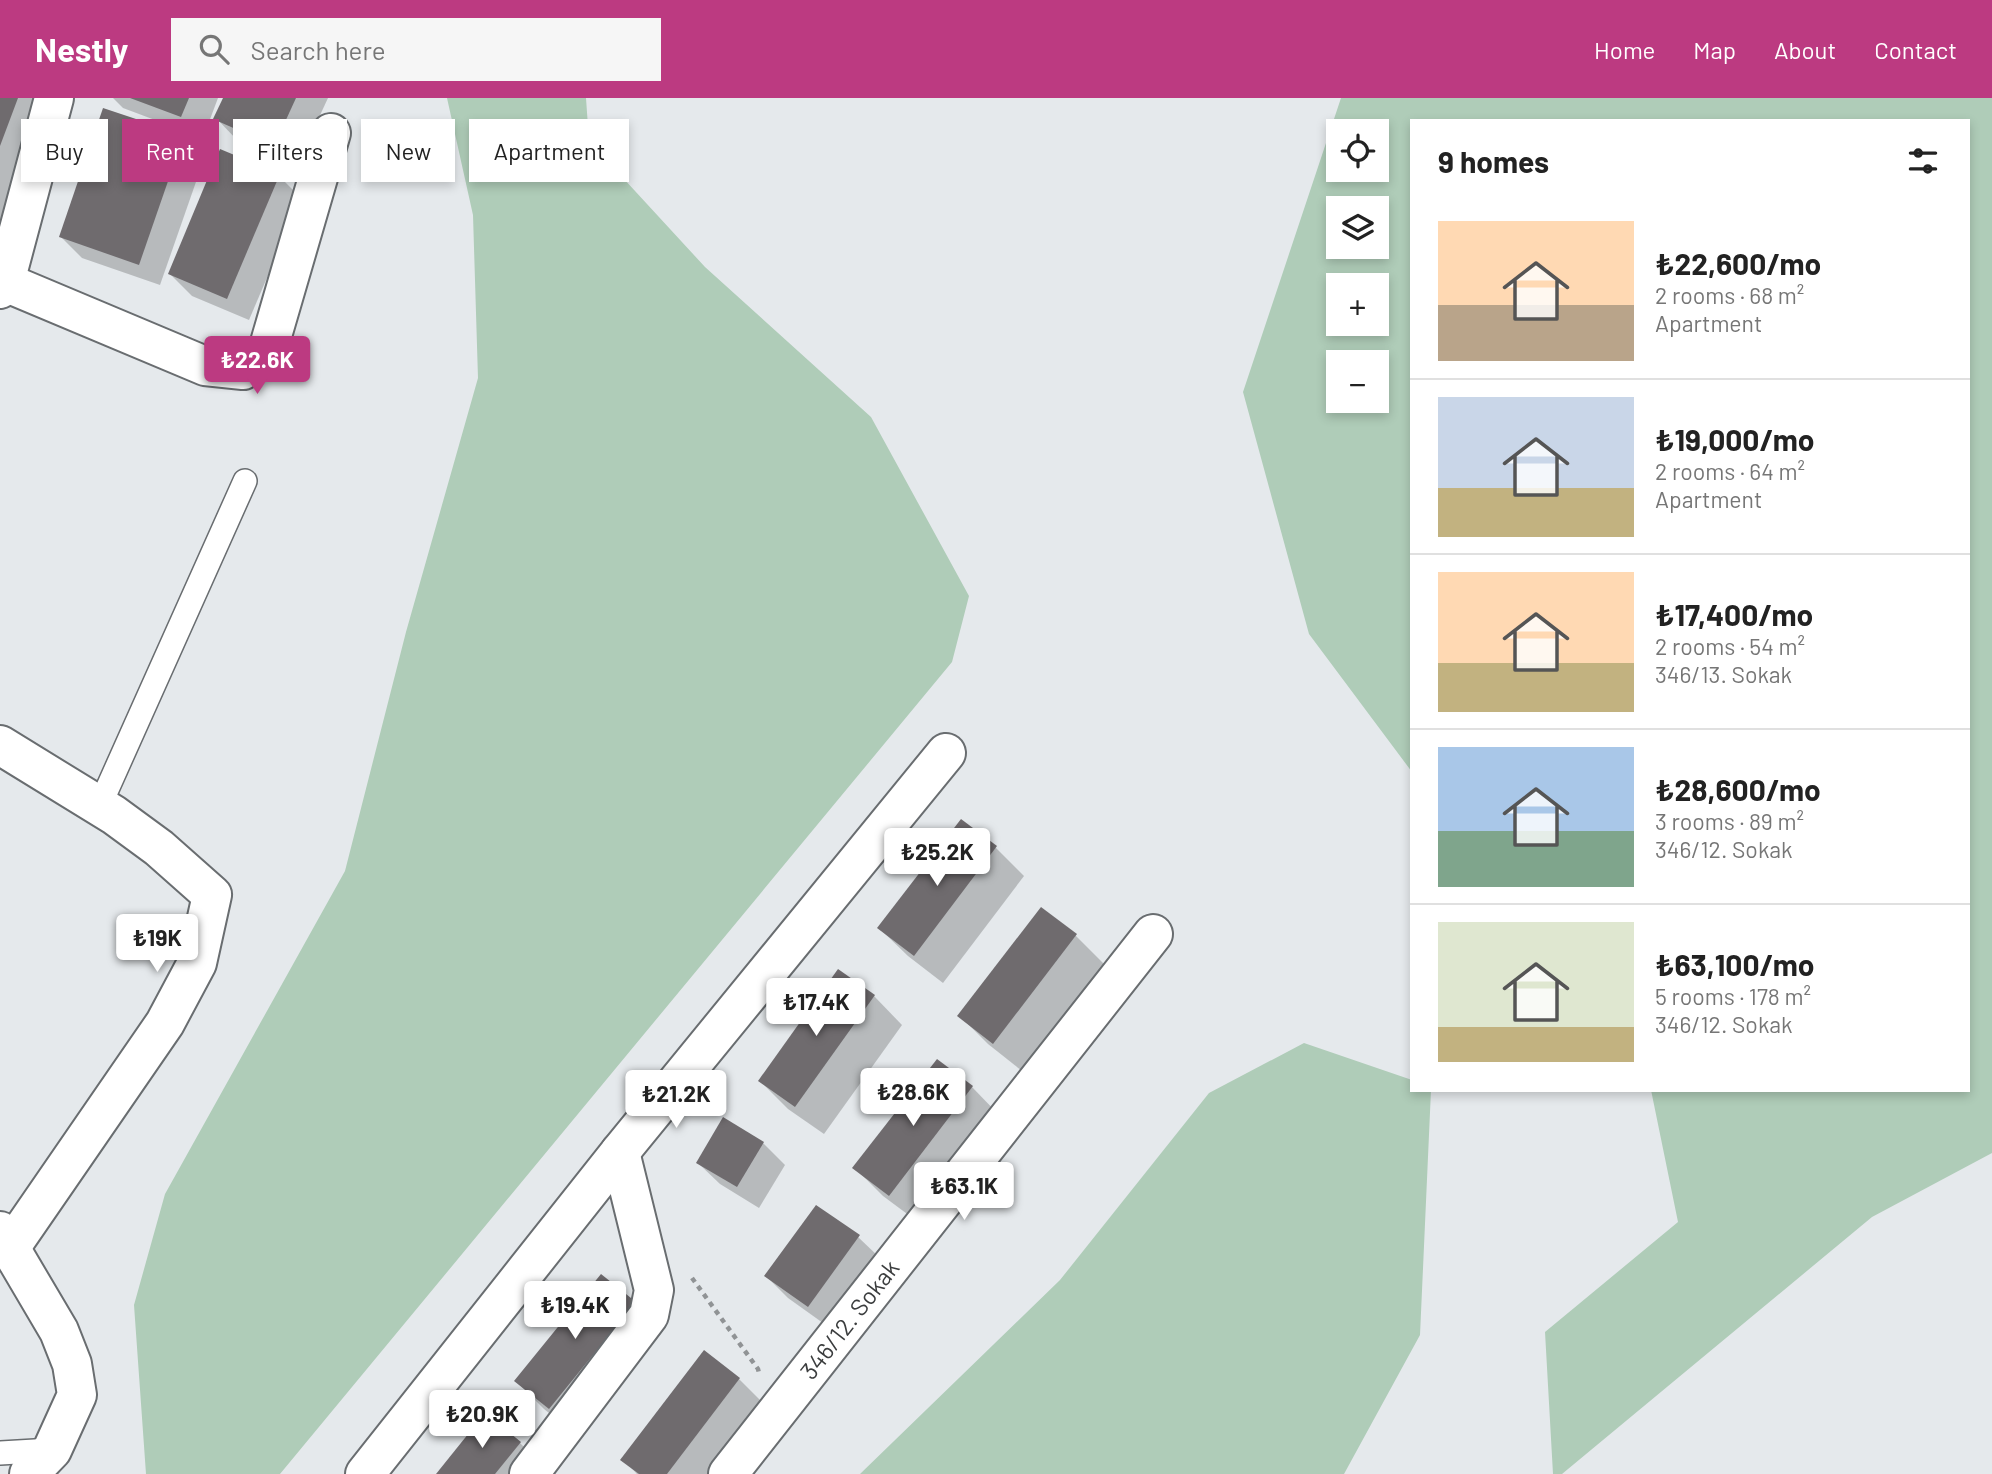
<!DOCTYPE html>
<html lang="en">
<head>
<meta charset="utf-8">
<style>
  :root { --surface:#fff; --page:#f6f6f6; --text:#222; --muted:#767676; --line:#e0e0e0; --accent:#bc3a81 }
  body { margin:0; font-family:Barlow,sans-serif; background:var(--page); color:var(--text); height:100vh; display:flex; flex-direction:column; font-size:26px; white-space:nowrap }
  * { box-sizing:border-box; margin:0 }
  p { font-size:23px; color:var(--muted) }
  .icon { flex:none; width:38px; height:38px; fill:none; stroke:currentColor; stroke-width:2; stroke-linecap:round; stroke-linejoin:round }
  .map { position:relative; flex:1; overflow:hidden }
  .side { position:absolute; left:1410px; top:21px; width:560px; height:973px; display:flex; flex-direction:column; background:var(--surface); border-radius:0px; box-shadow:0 4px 10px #0003 }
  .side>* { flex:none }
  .top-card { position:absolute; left:21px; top:21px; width:665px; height:63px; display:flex; gap:14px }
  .tools { position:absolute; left:1326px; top:21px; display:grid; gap:14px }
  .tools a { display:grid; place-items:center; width:63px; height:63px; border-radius:0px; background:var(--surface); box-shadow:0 4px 10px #0003; font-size:35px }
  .price { position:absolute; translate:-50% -60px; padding:0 16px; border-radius:7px; background:#fff; color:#222; font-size:23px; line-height:46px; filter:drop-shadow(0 2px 4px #0008) }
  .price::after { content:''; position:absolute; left:50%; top:42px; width:21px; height:16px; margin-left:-10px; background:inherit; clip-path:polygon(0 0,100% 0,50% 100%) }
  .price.active { background:var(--accent); color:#fff }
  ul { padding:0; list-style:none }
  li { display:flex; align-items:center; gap:21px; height:175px; padding:0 28px }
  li+li { border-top:2px solid var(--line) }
  li span { display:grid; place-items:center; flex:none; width:196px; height:140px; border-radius:0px; color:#555 }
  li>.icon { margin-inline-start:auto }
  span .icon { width:84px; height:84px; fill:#fffc; stroke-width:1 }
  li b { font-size:30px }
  h2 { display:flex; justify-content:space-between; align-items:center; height:84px; padding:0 28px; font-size:30px }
  .tag { padding:0 24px; border-radius:0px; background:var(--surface); box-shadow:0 4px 10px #0003; font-size:24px; line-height:63px }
  .tag.active { background:var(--accent); color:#fff }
  header { display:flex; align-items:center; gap:42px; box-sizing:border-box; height:98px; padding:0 35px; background:var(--accent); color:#fff }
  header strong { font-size:33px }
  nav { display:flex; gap:38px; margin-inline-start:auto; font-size:24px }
  .search { width:490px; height:63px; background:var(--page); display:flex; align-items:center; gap:18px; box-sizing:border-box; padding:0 24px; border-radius:0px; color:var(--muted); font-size:26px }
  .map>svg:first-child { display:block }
  .green { fill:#afccb8; fill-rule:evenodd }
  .shadow { fill:#0003 }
  .building { fill:#6f6b6e }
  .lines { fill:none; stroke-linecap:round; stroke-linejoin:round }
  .lane-casing { stroke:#696d70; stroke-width:26 }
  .street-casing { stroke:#696d70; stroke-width:42 }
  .path { stroke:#909395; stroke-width:4.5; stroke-dasharray:5 5; stroke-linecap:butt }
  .lane { stroke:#fff; stroke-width:23 }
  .street { stroke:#fff; stroke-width:38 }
  .labels { text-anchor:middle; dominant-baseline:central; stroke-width:7; stroke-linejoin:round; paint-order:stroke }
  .street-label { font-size:24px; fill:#3b3d3e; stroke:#fff }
</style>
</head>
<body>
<header>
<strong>Nestly</strong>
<div class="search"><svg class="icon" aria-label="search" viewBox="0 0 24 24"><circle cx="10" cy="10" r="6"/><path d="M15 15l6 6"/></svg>Search here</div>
<nav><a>Home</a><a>Map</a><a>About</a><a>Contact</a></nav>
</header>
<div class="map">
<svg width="1992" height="1376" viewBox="0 0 1992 1376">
  <rect width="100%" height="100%" fill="#e5e9ec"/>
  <g class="green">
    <polygon points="447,0 586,0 589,43 705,169 871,319 969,498 952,564 280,1376 146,1376 134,1207 165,1096 345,773 406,534 478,280 473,117"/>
    <path d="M1341 0H1992V1055L1872 1119 1562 1376H1553L1545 1234 1678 1124 1651 992H1969V23H1412V674L1309 536 1243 294ZM1339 33H1377V72H1339ZM1339 110H1377V149H1339ZM1377 187V226H1339V187ZM1339 264H1377V303H1339Z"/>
    <polygon points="1304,945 1412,982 1412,992 1431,992 1420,1237 1344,1376 860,1376 1060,1182 1209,995"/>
  </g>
  <g class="shadow">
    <polygon points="0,0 38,0 45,7 0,126"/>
    <polygon points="113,0 218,0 203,40 123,10"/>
    <polygon points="225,0 328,0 296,69 237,42 216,20"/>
    <polygon points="183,39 204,61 160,187 82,160 61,139"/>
    <polygon points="279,78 301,100 249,222 192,198 170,176"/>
    <polygon points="962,723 996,750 1024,778 943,885 908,858 879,830"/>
    <polygon points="1041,811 1076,838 1104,866 1022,973 988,946 960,918"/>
    <polygon points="874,898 902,927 824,1036 788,1011 760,983"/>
    <polygon points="972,989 1000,1018 918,1124 883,1098 855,1070"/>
    <polygon points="763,1045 785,1067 759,1110 720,1086 698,1065"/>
    <polygon points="858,1139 880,1160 830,1230 788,1200 766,1178"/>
    <polygon points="635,1205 663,1233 578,1338 544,1311 516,1283"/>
    <polygon points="739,1281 767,1309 716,1376 637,1376 623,1361"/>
    <polygon points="520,1345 548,1373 545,1376 438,1376"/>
  </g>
  <g class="building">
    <polygon points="0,0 18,0 0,48"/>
    <polygon points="130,0 189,0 181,19"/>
    <polygon points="223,0 296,0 274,48 213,21"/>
    <polygon points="103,10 184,37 139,167 59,139"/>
    <polygon points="220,51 280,76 227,201 168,176"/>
    <polygon points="961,721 997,748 914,858 877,830"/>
    <polygon points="1041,809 1077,836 993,946 957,918"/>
    <polygon points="838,871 875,897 795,1009 758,983"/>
    <polygon points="937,961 973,988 889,1098 852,1070"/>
    <polygon points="723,1019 764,1044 737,1089 696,1065"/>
    <polygon points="816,1107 860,1137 808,1209 764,1178"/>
    <polygon points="601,1176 636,1204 549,1311 514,1283"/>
    <polygon points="704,1252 740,1280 667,1376 639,1376 620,1362"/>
    <polygon points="485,1315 521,1344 495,1376 436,1376"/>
  </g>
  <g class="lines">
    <defs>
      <g id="lane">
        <polyline points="100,707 245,383"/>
        <polyline points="0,1355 52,1352"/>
      </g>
      <g id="street">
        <polyline points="5,184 205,268 243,272 267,255 331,35"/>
        <polyline points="0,191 5,184 54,0"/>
        <polyline points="0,647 114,717 159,750 212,797 197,865 165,925 10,1150"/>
        <polyline points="0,1133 59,1233 72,1266 77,1297 52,1352 29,1376"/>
        <polyline points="365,1376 620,1054 946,655"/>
        <polyline points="529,1376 649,1217 654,1192 620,1054"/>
        <polyline points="728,1376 1153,836"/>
      </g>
    </defs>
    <use href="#lane" class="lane-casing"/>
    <use href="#street" class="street-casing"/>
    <polyline class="path" points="692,1180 758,1271 759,1275"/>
    <use href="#lane" class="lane"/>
    <use href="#street" class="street"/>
  </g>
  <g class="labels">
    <g class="street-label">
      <text transform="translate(849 1221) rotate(-52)">346/12. Sokak</text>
    </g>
  </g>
</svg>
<div class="tools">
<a><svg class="icon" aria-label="locate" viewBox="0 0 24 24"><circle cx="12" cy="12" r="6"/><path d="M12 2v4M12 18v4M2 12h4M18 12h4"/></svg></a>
<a><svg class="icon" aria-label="layers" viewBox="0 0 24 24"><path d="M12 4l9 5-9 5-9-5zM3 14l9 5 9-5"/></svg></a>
<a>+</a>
<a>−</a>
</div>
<b class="price active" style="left:257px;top:298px">₺22.6K</b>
<b class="price" style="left:937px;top:790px">₺25.2K</b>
<b class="price" style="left:157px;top:876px">₺19K</b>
<b class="price" style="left:816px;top:940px">₺17.4K</b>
<b class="price" style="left:913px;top:1030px">₺28.6K</b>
<b class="price" style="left:676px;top:1032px">₺21.2K</b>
<b class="price" style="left:964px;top:1124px">₺63.1K</b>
<b class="price" style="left:575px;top:1243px">₺19.4K</b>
<b class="price" style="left:482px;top:1352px">₺20.9K</b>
<div class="top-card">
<a class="tag">Buy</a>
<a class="tag active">Rent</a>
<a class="tag">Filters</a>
<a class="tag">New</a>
<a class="tag">Apartment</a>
</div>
<section class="side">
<h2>9 homes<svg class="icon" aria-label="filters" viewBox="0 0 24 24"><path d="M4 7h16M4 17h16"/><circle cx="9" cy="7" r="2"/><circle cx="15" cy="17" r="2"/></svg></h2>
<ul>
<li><span style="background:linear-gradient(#ffd9b3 60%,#b9a48a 0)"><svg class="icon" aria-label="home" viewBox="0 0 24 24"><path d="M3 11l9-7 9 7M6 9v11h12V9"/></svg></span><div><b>₺22,600/mo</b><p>2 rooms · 68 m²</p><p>Apartment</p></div></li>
<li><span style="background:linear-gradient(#c9d6e8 65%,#c2b280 0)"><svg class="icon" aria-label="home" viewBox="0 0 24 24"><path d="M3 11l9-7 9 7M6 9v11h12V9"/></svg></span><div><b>₺19,000/mo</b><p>2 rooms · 64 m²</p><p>Apartment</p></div></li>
<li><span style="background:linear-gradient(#ffd9b3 65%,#c2b280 0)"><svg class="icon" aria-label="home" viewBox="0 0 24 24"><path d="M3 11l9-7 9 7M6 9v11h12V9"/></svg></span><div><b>₺17,400/mo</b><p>2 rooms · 54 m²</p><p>346/13. Sokak</p></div></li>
<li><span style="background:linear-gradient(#a9c7e8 60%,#7fa58c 0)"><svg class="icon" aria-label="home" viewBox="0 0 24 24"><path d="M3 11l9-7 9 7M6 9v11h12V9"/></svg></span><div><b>₺28,600/mo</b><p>3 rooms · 89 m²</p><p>346/12. Sokak</p></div></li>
<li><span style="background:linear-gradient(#dfe7d0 75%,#c2b280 0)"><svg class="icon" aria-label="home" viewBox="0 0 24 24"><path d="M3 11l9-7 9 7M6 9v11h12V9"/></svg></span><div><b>₺63,100/mo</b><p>5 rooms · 178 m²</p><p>346/12. Sokak</p></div></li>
</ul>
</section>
</div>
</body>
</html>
